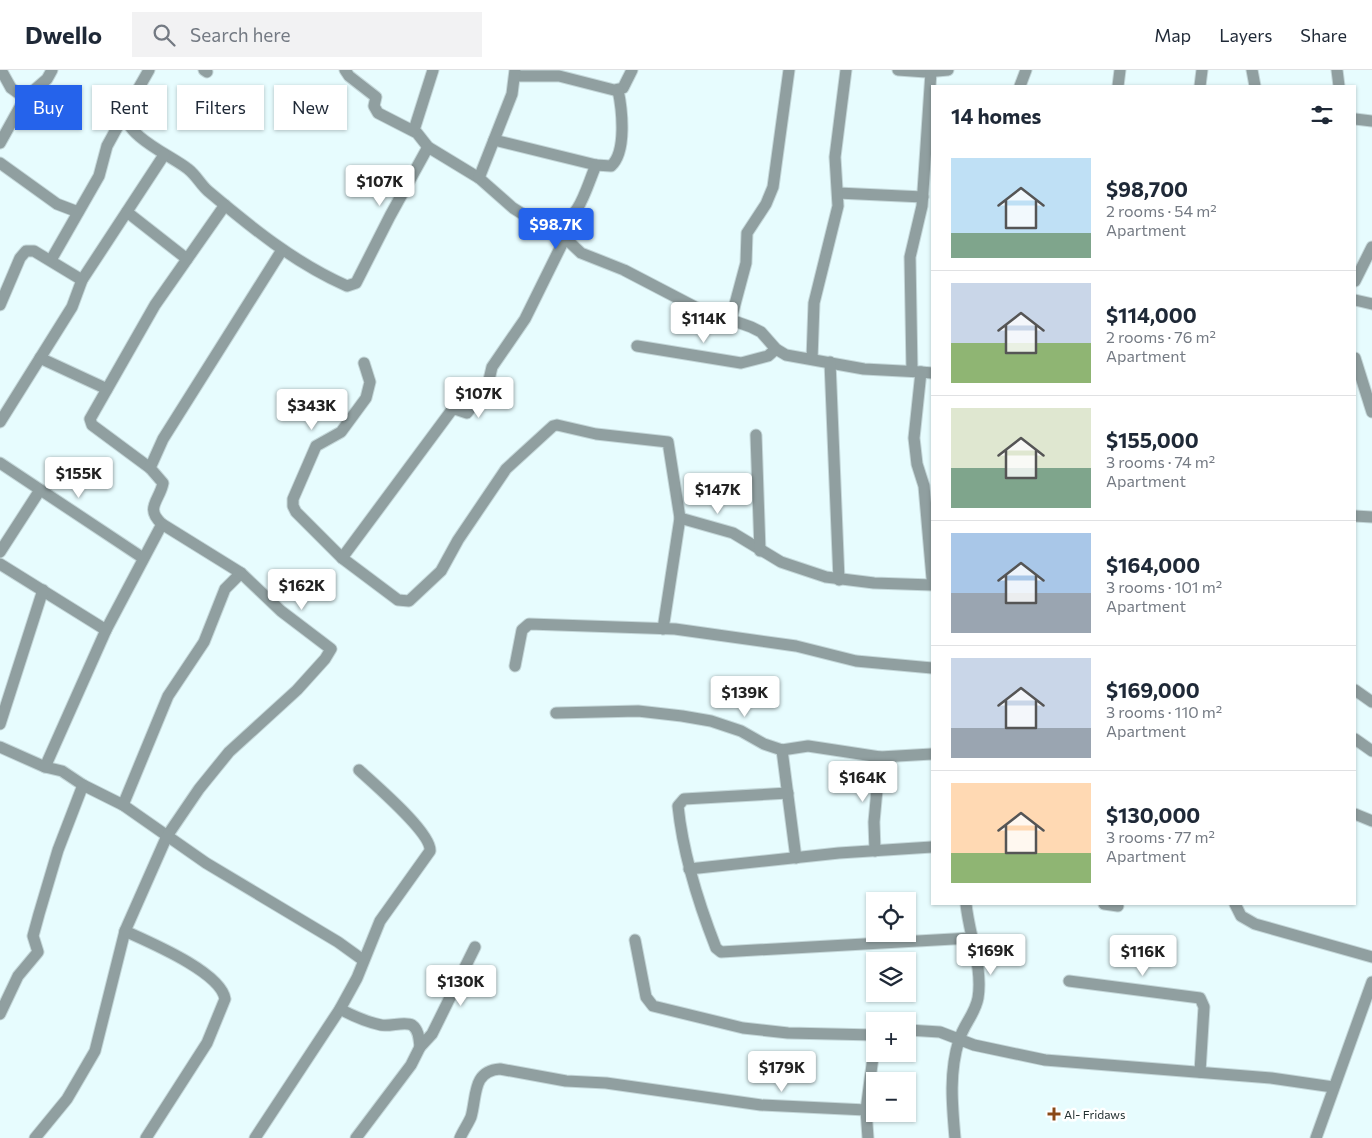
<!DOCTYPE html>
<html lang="en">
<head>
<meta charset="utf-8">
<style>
  :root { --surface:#fff; --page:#f2f2f3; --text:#1f2937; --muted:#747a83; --line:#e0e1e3; --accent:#2563eb }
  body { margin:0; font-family:Commissioner,sans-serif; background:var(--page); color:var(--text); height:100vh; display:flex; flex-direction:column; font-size:19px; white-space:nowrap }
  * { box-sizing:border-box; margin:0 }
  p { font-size:16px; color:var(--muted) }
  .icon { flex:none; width:28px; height:28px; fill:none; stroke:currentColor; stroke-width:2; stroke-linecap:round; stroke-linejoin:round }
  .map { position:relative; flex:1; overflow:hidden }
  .panel { position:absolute; left:931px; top:15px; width:425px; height:820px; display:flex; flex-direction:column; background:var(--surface); border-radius:0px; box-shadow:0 1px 4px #0004 }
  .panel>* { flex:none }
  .banner { position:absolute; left:15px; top:15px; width:475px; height:45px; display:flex; gap:10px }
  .tools { position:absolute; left:866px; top:822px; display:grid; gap:10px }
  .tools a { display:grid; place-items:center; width:50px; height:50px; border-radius:0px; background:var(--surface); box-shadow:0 1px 4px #0004; font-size:25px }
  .price { position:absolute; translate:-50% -42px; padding:0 11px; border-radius:5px; background:#fff; color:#222; font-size:16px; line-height:32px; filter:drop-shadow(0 1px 2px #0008) }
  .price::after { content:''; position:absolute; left:50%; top:30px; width:15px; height:11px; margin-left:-8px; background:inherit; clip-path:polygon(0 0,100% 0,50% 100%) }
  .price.active { background:var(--accent); color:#fff }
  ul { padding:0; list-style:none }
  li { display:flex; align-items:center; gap:15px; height:125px; padding:0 20px }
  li+li { border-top:1px solid var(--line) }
  li span { display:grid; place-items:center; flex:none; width:140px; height:100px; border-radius:0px; color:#555 }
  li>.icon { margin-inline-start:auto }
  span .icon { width:60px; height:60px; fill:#fffc; stroke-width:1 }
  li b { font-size:21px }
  h2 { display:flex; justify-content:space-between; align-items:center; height:60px; padding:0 20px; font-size:21px }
  .tag { padding:0 18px; border-radius:0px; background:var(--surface); box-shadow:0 1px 4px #0004; font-size:18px; line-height:45px }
  .tag.active { background:var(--accent); color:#fff }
  header { display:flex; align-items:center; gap:30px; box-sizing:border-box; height:70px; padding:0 25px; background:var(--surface); border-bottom:1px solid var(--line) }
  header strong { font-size:24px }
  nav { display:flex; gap:28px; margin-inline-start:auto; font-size:18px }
  .search { width:350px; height:45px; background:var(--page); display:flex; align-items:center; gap:12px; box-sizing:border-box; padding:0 18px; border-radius:0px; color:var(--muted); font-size:19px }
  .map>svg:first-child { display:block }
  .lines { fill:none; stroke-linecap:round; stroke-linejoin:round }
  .minor-casing { stroke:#c4d7d9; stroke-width:13 }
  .minor { stroke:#909fa0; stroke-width:11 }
  .poi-dot { fill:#8a4817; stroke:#fff; stroke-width:2 }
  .labels { text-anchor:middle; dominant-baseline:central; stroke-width:5; stroke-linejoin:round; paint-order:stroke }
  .poi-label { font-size:12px; fill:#223031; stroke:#fff; text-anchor:start }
</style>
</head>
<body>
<header>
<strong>Dwello</strong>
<div class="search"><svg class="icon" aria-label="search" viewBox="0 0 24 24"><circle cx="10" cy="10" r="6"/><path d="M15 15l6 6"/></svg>Search here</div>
<nav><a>Map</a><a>Layers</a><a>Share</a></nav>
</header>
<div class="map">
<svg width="1372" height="1068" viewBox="0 0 1372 1068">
  <rect width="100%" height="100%" fill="#e7fcfe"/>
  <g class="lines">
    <defs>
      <g id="minor">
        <polyline points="1,0 11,18 25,28 47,9 52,0"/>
        <path d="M149 0 125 42C124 66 172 86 188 99 196 105 201 115 208 121 252 158 295 193 347 216L356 213 390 146 428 77"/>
        <polyline points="204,0 207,2"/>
        <polyline points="345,0 349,6 376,27 374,36 378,43 417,63 428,77 479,108 513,138 529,148 546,150 581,183 624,200 695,237 751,257 761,262 776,279 786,285 864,299 921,302"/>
        <polyline points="898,0 926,2 948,0"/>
        <polyline points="1252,0 1255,16"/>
        <polyline points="1337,0 1339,16"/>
        <polyline points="515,6 559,6 614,20 623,18 632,0"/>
        <polyline points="1020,16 1026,0"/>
        <polyline points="1118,16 1120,0"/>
        <polyline points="1200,16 1202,0"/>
        <polyline points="1355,49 1372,51"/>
        <polyline points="414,60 433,0"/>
        <path d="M494 70 596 95 611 96C627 82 622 39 618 20"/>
        <polyline points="0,73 25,28"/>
        <polyline points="0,93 57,134 78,142"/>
        <polyline points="479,108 512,24 515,0"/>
        <polyline points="838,123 923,127"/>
        <polyline points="127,142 187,189"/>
        <path d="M556 159C581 145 585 121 596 95"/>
        <polyline points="51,190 99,106 107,76 124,45"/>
        <polyline points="1355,211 1372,177"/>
        <polyline points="1355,230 1372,234"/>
        <polyline points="0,235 20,188 26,181 34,181 82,210"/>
        <polyline points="731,249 746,193 747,163 766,134 773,117 789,0"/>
        <polyline points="637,276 741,293 768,286 776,279"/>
        <polyline points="40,288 107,319"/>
        <polyline points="1355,288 1372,342"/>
        <polyline points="812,289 814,233 838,136 835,87 846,0"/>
        <polyline points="830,292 839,510"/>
        <polyline points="364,293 370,312 366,328 341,362 316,376 293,429 293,436 296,442 342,488 398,530 409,531 441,501 458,470 506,399 553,356 557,355 596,364 668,372 680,448 733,463 781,492 826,507 874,513 932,515"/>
        <polyline points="912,301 910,187 922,136 931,2"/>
        <polyline points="932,303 921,302 914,368 917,394 924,416 932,508"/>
        <polyline points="0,352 72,237 82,210 164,85"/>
        <polyline points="756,365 760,481"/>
        <polyline points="0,393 143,488"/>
        <polyline points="150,398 92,355 90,349 155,235 225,135"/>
        <polyline points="1355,446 1372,447"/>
        <polyline points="0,482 40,420"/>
        <polyline points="342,488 451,341 455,339 467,343 488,314 492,297 525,249 564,170"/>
        <polyline points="0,494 106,560"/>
        <polyline points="663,559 680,448"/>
        <polyline points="515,596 522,560 529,554 675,559 796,576 856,591 932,598"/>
        <polyline points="1355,620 1372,632"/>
        <polyline points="556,643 638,641 682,646 711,651 741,661 764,674 782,680 808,676 880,687 932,684"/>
        <polyline points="0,654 43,520"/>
        <polyline points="1355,669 1372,681"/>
        <polyline points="0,677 45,697 62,701 83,715 123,735 206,793 338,872 363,890"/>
        <polyline points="782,680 796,788"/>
        <path d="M45 697 106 560 162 454C144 438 160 430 163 413L150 398 163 369 282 180"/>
        <path d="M788 723 684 729 678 736C683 785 698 832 716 878L721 882 971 868"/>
        <polyline points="123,735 168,626 204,572 225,519 241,503"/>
        <polyline points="1355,744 1372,751"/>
        <polyline points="875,781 874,752 880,687"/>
        <polyline points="689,799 839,783 932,777"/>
        <polyline points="1104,834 1118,836"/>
        <polyline points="1235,834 1241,846 1255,854 1372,887"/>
        <path d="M125 861C149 872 221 902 225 929L207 973 146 1068"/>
        <polyline points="635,870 646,927 653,936 743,958 788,963 875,965"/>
        <polyline points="1069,911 1200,928 1204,937 1200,1002"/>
        <path d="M340 939C353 946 367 952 381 955 390 957 404 951 412 955 419 960 419 969 420 977"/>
        <polyline points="0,944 18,906 38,882 33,866 39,844 58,780 83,715"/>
        <polyline points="908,960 940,962 974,975 1045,990 1271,1008 1333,1017"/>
        <polyline points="35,1068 67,1029 95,981 125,861 167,766 199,719 229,682 297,620 325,589 331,579 281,541 241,503 162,454"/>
        <path d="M255 1068 340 939 357 908 380 851 430 781C432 763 374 714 359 700"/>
        <polyline points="356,1068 411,995 420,977 432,964 475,877"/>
        <path d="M460 1068C463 1061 468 1054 471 1047 477 1026 472 1001 500 999L566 1011 606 1013 761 1035 866 1040"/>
        <polyline points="868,1068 866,1040 875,972"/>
        <path d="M955 1068C952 1034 949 1002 959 970 964 954 975 944 978 928 983 898 969 864 966 834"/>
        <polyline points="1316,1068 1372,912"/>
      </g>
    </defs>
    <use href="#minor" class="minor-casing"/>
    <use href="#minor" class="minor"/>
  </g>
  <path class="poi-dot" d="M1051.5 1036.5h5v5h5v5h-5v5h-5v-5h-5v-5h5z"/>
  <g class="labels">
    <g class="poi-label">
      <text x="1064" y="1044">Al- Fridaws</text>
    </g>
  </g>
</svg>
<div class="tools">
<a><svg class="icon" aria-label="locate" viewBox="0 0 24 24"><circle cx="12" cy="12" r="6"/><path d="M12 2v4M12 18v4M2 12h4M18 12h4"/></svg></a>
<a><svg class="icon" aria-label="layers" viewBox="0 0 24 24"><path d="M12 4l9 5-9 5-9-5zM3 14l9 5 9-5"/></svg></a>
<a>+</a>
<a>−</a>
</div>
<b class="price" style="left:380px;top:137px">$107K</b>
<b class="price active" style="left:556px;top:180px">$98.7K</b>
<b class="price" style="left:704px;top:274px">$114K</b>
<b class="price" style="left:479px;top:349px">$107K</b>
<b class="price" style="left:312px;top:361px">$343K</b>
<b class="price" style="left:79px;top:429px">$155K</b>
<b class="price" style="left:718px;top:445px">$147K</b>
<b class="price" style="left:302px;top:541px">$162K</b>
<b class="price" style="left:745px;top:648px">$139K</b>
<b class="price" style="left:863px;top:733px">$164K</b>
<b class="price" style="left:991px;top:906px">$169K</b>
<b class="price" style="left:1143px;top:907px">$116K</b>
<b class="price" style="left:461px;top:937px">$130K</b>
<b class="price" style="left:782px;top:1023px">$179K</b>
<div class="banner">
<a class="tag active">Buy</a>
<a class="tag">Rent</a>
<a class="tag">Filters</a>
<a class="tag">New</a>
</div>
<section class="panel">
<h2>14 homes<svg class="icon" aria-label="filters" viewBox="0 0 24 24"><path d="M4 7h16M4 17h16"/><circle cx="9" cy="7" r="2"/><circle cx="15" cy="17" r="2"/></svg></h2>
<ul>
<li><span style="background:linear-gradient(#bfe0f5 75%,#7fa58c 0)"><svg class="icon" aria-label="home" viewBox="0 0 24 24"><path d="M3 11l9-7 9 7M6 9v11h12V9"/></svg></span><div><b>$98,700</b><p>2 rooms · 54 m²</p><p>Apartment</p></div></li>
<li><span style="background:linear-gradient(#c9d6e8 60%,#8fb573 0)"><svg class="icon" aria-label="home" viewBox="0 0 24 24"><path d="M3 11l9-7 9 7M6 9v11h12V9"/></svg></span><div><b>$114,000</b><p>2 rooms · 76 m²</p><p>Apartment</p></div></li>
<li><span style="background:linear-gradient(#dfe7d0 60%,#7fa58c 0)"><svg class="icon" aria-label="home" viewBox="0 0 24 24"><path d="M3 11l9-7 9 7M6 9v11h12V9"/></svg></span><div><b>$155,000</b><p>3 rooms · 74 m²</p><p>Apartment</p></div></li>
<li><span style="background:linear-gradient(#a9c7e8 60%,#9aa5b1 0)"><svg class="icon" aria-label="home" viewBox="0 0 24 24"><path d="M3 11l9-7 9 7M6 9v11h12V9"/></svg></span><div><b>$164,000</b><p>3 rooms · 101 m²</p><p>Apartment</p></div></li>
<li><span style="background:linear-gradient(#c9d6e8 70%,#9aa5b1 0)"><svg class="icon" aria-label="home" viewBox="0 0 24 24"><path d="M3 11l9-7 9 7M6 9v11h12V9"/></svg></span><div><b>$169,000</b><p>3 rooms · 110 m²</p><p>Apartment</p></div></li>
<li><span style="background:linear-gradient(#ffd9b3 70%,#8fb573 0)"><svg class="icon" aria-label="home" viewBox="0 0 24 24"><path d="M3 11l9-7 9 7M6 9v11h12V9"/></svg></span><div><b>$130,000</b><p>3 rooms · 77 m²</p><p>Apartment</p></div></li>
</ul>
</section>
</div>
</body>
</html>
